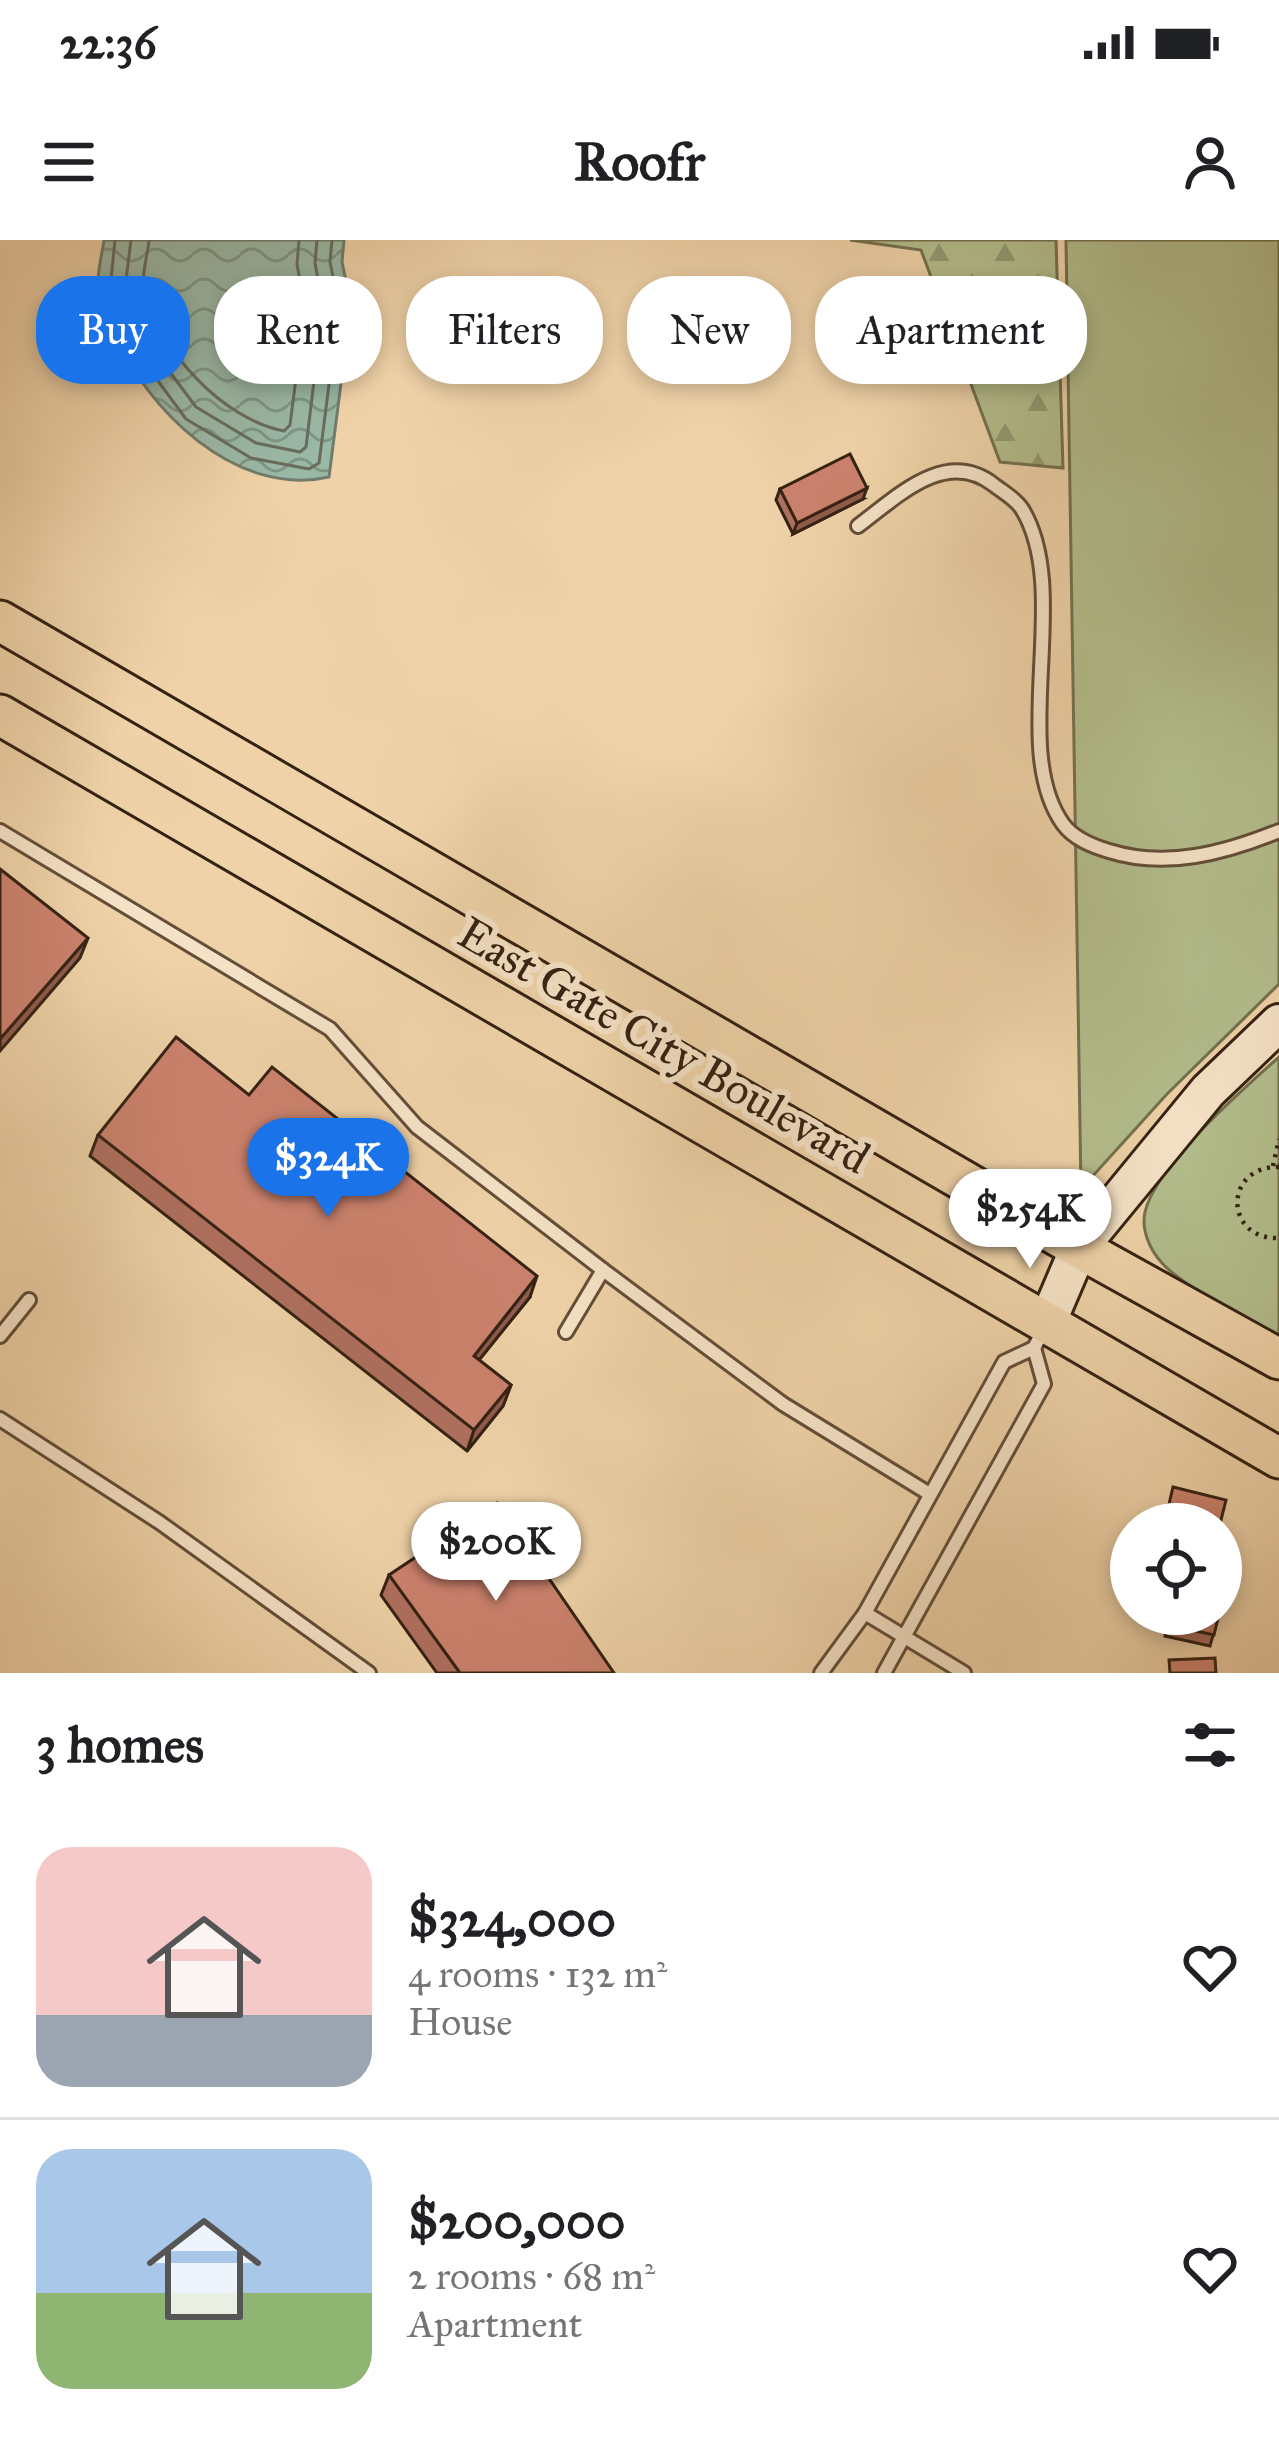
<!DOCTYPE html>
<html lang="en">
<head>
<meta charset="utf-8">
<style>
  :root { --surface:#fff; --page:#f2f2f2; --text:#202124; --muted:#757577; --line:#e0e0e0; --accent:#1a73e8 }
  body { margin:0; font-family:"IM FELL Great Primer",serif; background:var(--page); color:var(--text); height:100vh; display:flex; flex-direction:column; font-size:45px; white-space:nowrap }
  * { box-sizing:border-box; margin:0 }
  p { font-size:39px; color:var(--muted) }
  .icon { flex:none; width:66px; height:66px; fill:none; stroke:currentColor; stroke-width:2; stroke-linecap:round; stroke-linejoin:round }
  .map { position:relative; height:1433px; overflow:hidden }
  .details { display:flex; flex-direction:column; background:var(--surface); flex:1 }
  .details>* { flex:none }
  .top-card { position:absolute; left:36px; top:36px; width:1209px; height:108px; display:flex; gap:24px }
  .fabs { position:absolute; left:1110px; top:1263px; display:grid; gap:24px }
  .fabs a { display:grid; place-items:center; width:132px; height:132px; border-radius:50%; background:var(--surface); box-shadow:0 6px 18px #0003; font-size:60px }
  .price { position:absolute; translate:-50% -102px; padding:0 27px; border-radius:42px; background:#fff; color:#222; font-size:39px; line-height:78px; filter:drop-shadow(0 3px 6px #0008) }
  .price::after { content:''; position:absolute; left:50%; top:72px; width:36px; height:27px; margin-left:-18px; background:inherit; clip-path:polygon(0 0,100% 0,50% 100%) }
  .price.on { background:var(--accent); color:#fff }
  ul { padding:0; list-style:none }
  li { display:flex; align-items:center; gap:36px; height:300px; padding:0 36px }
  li+li { border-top:3px solid var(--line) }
  li span { display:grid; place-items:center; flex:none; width:336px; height:240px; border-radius:36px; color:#555 }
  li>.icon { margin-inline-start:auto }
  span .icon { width:144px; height:144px; fill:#fffc; stroke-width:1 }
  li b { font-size:51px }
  h2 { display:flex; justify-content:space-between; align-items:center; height:144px; padding:0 36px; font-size:51px }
  .pill { padding:0 42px; border-radius:48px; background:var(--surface); box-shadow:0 6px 18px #0003; font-size:42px; line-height:108px }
  .pill.on { background:var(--accent); color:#fff }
  .status { display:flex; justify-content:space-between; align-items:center; height:84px; padding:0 60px; background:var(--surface); direction:ltr }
  .status svg { height:33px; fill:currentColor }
  header { display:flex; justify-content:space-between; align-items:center; height:156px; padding:0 36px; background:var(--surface); font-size:54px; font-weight:700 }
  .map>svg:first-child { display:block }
  .forest { fill:url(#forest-firs); stroke:#74704f; stroke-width:3 }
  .green { fill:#b3bd8c; stroke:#74704f; stroke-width:3 }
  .water { fill:url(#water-waves); stroke:#717c6b; stroke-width:3 }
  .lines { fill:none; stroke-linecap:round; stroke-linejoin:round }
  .shore { stroke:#676d5c; stroke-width:3 }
  .lane-casing { stroke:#634e38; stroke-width:18 }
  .secondary-casing { stroke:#342212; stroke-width:42 }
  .primary-casing { stroke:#342212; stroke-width:45 }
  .path { stroke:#342212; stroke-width:4.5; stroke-dasharray:3 6; stroke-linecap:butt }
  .lane { stroke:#f5e2c6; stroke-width:12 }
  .secondary { stroke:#f5e2c6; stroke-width:36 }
  .primary { stroke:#efd2a8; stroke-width:39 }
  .wall { fill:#af705f; stroke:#342212; stroke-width:3 }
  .shaded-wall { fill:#8f5b4d; stroke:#342212; stroke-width:3 }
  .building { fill:#cc826e; stroke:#342212; stroke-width:3 }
  .labels { text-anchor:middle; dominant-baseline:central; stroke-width:12; stroke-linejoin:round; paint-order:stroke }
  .street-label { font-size:45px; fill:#342212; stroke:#f5e2c6 }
</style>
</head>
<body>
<div class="status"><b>22:36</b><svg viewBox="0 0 49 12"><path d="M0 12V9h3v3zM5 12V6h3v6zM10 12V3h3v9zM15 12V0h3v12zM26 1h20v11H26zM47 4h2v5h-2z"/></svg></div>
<header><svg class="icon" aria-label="menu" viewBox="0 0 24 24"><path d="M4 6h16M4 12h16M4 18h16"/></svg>Roofr<svg class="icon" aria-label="person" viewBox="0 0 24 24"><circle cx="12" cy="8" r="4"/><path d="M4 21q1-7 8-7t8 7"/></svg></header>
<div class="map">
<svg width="1279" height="1433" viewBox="0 0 1279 1433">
  <defs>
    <pattern id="forest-firs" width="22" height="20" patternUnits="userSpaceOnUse" patternTransform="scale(3)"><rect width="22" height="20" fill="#b3bd8c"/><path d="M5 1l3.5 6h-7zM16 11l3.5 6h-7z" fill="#929971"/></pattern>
    <pattern id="water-waves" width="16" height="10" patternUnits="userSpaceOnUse" patternTransform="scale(3)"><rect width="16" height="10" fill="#9ab8a6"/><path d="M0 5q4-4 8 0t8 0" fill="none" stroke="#7e9586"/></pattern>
  </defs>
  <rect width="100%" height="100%" fill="#efd2a8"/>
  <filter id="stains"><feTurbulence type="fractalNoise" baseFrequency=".00167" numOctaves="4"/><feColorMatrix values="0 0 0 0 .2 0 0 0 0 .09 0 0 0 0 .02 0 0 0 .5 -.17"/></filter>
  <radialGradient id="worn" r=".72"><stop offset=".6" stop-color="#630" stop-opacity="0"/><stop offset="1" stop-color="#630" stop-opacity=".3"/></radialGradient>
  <polygon class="forest" points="850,0 1056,0 1063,228 1000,222 921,10"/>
  <g class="green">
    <polygon points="1066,0 1279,0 1279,744 1167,854 1081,949"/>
    <path d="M1279 817V1100C1251 1082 1181 1045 1162 1023 1150 1010 1141 990 1145 972 1156 925 1242 850 1279 817Z"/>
  </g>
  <path class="water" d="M104 0H344L342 22 351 65 329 237C236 258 146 170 113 90 108 77 98 60 98 47 97 32 102 15 104 0Z"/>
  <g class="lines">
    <g class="shore">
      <polyline points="115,0 110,50 133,107 186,179 251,218 309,229 319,223 339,66 330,22 332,0"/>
      <polyline points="131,0 125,48 146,100 196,167 256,203 300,212 306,207 323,67 315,23 317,0"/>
      <path d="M149 0C148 15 141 33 145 47 158 110 222 179 284 191L290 185 305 68 297 24 299 0"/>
    </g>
    <defs>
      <g id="lane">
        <path d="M858 286C897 257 946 207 994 245 1003 252 1016 259 1022 269 1073 352 1008 507 1063 584 1074 599 1092 606 1109 611 1166 629 1225 613 1279 591"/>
        <polyline points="0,591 330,789 417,887 603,1030"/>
        <polyline points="566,1092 603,1030 783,1164 928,1253"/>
        <polyline points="0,1096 29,1060"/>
        <polyline points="0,1179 159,1282 369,1433"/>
        <polyline points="865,1373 964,1433"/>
        <polyline points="821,1433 865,1373 1004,1122 1034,1108 1045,1087"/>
        <polyline points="884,1433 1044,1144 1034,1108"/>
      </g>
      <polyline id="secondary" points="1047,1083 1079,1008 1208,851 1279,783"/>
      <g id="primary">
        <polyline points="0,381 1079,1008 1279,1119"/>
        <polyline points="0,475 1279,1218"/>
      </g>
    </defs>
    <use href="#lane" class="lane-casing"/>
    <use href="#secondary" class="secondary-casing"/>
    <use href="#primary" class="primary-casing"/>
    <g class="path">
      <polyline points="1273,926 1279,899"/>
      <path d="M1279 927C1223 926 1224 1000 1279 998"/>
    </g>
    <use href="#lane" class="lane"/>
    <use href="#secondary" class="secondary"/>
    <use href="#primary" class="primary"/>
  </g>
  <g class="wall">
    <polygon points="780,249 863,259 793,294 776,260"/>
    <polygon points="249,855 530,1057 479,1120 511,1145 503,1166 467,1211 90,916 98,895"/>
    <polygon points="389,1335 614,1433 437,1433 381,1355"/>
    <polygon points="1170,1374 1219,1374 1210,1406 1165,1396"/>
  </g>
  <g class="shaded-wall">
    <polygon points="867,248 863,259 793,294 797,283"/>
    <polygon points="88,698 80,718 0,811 0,799"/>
    <polygon points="537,1036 530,1057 466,1136 474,1116"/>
    <polygon points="511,1145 503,1166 467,1211 474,1190"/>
  </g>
  <g class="building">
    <polygon points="850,214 867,248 797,283 780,249"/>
    <polygon points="0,629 88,698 0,799"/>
    <polygon points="176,797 249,855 272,827 537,1036 474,1116 511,1145 474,1190 98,895"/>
    <polygon points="1173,1247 1226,1260 1220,1284 1175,1284 1165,1281"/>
    <polygon points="497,1263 614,1433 460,1433 389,1335"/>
    <polygon points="1221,1334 1228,1336 1221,1364"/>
    <polygon points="1171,1374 1219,1374 1214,1395 1169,1385"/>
    <polygon points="1215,1418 1216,1433 1170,1433 1169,1420"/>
  </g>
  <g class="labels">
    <g class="street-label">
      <text transform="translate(664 805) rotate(30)">East Gate City Boulevard</text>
    </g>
  </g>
  <rect width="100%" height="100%" filter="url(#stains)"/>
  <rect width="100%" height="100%" fill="url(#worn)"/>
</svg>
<div class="fabs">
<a><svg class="icon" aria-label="locate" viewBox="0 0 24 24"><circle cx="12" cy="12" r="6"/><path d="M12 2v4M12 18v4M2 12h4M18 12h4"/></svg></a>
</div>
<b class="price on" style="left:328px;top:980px">$324K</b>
<b class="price" style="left:1030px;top:1031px">$254K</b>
<b class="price" style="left:496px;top:1364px">$200K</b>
<div class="top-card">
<a class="pill on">Buy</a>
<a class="pill">Rent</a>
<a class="pill">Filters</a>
<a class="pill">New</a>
<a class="pill">Apartment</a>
</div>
</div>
<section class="details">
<h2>3 homes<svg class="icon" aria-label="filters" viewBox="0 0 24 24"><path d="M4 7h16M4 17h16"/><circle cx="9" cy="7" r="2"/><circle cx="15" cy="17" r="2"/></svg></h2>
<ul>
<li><span style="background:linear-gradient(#f6c9c9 70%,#9aa5b1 0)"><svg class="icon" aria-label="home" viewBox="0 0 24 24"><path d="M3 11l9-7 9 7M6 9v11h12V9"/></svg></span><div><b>$324,000</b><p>4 rooms · 132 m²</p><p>House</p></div><svg class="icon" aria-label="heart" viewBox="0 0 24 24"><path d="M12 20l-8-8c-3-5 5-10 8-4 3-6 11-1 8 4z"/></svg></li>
<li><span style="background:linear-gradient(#a9c7e8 60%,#8fb573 0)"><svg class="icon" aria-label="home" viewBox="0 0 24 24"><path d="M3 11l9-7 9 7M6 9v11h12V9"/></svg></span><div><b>$200,000</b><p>2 rooms · 68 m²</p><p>Apartment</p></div><svg class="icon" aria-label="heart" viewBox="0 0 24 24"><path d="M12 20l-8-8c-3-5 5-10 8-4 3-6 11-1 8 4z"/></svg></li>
</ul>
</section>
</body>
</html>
